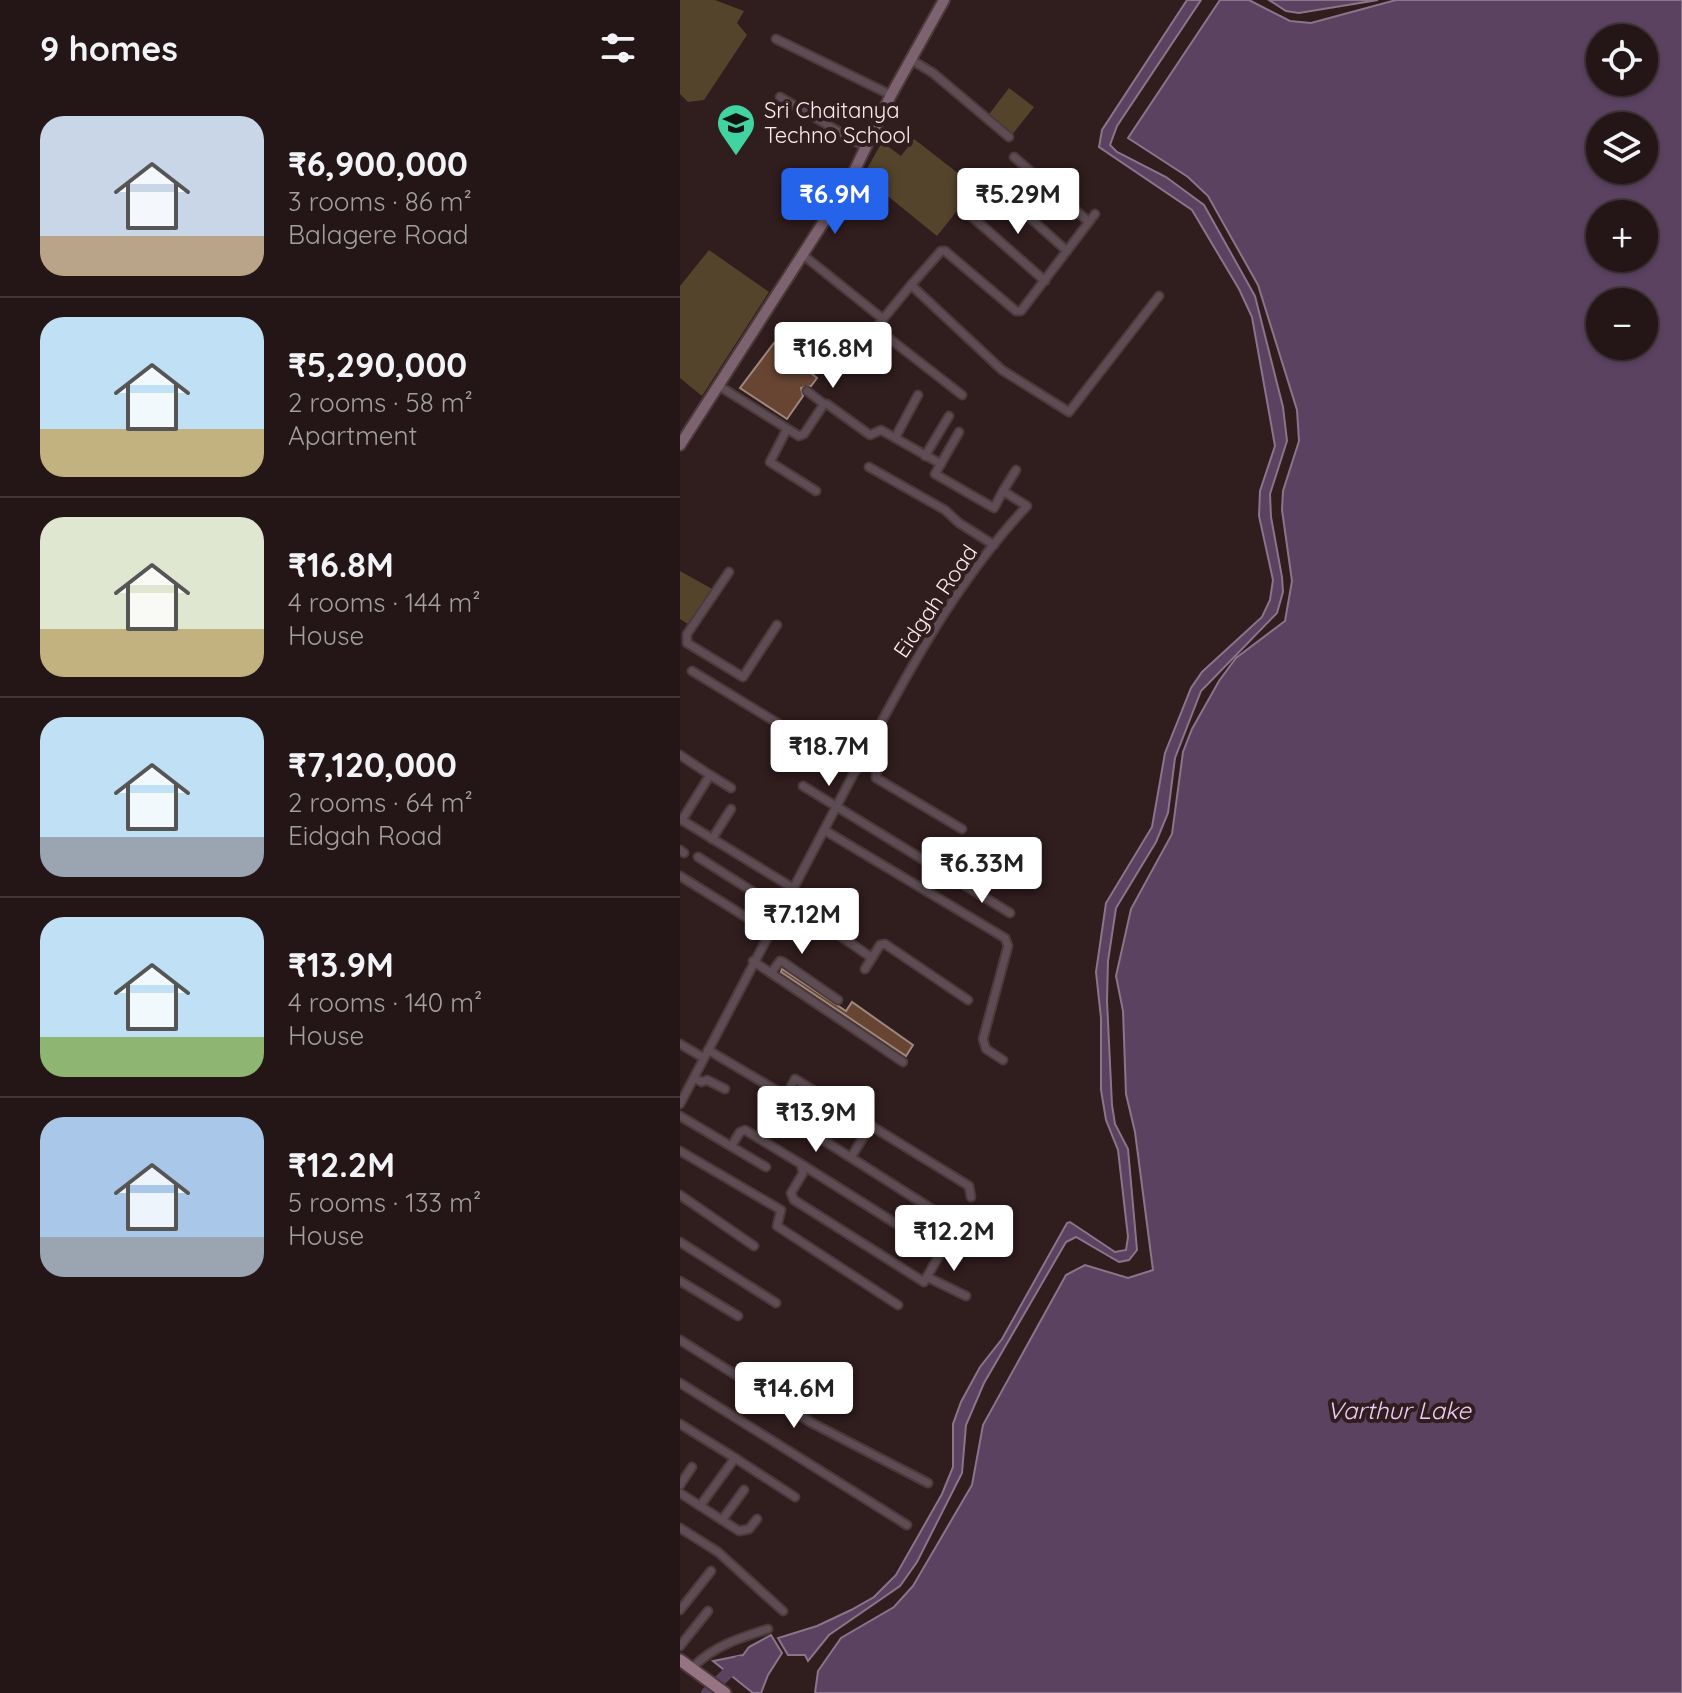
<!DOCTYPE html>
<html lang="en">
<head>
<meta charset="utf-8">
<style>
  :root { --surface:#241616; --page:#2c1f1f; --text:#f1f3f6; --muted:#a39fa1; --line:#413535; --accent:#2563eb }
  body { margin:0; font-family:Quicksand,sans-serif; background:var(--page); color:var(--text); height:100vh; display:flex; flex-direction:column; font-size:30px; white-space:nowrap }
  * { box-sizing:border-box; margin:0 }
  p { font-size:26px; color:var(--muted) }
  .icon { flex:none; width:44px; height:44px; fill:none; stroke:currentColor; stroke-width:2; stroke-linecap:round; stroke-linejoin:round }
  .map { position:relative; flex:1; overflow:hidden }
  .details { display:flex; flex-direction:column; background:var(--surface); width:680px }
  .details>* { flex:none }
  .controls { position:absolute; left:906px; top:24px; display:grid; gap:16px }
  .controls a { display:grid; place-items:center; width:72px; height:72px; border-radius:50%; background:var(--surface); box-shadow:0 2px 6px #0004,0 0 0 2px var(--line); font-size:40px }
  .price { position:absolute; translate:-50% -68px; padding:0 18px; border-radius:8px; background:#fff; color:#222; font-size:26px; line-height:52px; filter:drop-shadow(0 2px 4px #0008) }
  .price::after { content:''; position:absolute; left:50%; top:48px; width:24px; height:18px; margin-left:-12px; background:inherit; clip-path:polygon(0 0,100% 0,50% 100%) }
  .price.current { background:var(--accent); color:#fff }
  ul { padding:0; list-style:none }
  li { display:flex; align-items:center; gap:24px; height:200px; padding:0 40px }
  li+li { border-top:2px solid var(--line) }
  li span { display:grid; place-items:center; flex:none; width:224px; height:160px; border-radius:24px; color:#555 }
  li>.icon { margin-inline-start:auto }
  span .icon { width:96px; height:96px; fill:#fffc; stroke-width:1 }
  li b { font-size:34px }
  h2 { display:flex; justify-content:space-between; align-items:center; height:96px; padding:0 40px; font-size:34px }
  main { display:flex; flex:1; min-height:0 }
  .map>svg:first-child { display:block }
  .green { fill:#54442b }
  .water { fill:#5a4260; stroke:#8a758a; stroke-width:2; fill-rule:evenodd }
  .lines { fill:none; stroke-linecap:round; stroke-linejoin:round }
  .river { stroke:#5a4260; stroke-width:12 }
  .building { fill:#684533; stroke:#9e887d; stroke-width:2 }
  .street-casing { stroke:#4c3a3a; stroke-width:11 }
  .secondary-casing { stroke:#4c3a3a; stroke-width:14 }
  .primary-casing { stroke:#4c3a3a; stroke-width:15 }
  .street { stroke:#5d4c53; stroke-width:7 }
  .secondary { stroke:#7d626f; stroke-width:10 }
  .primary { stroke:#967483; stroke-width:11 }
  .labels { text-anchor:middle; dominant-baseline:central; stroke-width:8; stroke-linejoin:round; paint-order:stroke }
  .poi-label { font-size:22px; fill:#f9ebeb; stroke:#301d1d; text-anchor:start }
  .street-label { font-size:22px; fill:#f9ebeb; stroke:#301d1d }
  .water-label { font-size:24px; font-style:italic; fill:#f0cdf8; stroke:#301d1d }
</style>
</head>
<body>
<main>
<section class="details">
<h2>9 homes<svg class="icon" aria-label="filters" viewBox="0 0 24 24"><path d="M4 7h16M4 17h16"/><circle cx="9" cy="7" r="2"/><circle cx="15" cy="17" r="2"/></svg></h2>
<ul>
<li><span style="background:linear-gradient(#c9d6e8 75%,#b9a48a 0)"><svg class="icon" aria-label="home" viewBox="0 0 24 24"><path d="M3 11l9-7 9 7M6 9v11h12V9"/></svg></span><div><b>₹6,900,000</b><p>3 rooms · 86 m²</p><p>Balagere Road</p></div></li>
<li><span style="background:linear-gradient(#bfe0f5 70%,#c2b280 0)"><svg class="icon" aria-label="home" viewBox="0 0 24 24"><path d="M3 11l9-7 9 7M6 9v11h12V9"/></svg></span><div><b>₹5,290,000</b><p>2 rooms · 58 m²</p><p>Apartment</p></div></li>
<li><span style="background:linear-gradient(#dfe7d0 70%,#c2b280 0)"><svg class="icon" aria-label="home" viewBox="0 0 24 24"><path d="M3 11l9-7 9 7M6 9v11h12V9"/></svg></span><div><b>₹16.8M</b><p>4 rooms · 144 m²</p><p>House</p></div></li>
<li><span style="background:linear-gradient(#bfe0f5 75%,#9aa5b1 0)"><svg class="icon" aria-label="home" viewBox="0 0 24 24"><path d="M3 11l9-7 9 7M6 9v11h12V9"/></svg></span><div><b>₹7,120,000</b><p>2 rooms · 64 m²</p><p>Eidgah Road</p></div></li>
<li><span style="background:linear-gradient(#bfe0f5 75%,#8fb573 0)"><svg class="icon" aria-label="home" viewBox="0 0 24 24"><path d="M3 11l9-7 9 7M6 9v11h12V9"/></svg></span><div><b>₹13.9M</b><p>4 rooms · 140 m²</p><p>House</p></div></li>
<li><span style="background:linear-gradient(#a9c7e8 75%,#9aa5b1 0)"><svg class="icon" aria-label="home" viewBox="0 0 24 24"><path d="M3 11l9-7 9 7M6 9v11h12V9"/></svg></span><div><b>₹12.2M</b><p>5 rooms · 133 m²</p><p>House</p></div></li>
</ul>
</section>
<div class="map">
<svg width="1002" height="1693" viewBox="0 0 1002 1693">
  <rect width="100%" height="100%" fill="#301d1d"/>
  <g class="green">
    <polygon points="0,0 35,0 64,11 57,23 67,35 24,100 8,102 0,94"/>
    <polygon points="329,88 354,107 331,136 307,117"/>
    <polygon points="234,139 296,187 257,236 183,176 202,142 221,156"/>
    <polygon points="29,250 89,292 22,396 0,378 0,286"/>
    <polygon points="0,571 34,590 11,626 0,619"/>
  </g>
  <g class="water">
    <polygon points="507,0 521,0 437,126 430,145 437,152 486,177 524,205 575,296 603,407 607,441 590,494 591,517 602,577 603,592 597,613 521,691 495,758 488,813 476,842 436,908 428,961 427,1001 432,1105 435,1124 448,1149 457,1250 449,1260 439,1262 396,1237 386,1242 304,1383 286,1425 282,1473 237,1562 220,1586 149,1635 128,1661 125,1655 108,1655 98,1638 137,1626 171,1610 194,1597 216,1575 262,1494 273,1467 273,1424 281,1402 300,1367 322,1339 387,1223 390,1222 435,1252 446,1250 448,1237 438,1150 426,1120 421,1090 421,1018 416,972 426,903 472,827 485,753 511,688 522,672 582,617 590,600 593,580 579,516 580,491 595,446 572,317 559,289 512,210 419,147 422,130"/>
    <path d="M540 0H569L610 21 631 23 716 0H1002V1693H135L138 1671 161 1638 214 1607 233 1586 292 1485 303 1425 386 1275 405 1265 448 1278 473 1270 455 1132 446 1094 443 1011 436 976 451 909 492 834 503 752 512 729 539 681 556 658 605 621 612 581 602 510 603 491 619 441 617 410 578 285 528 196 508 177 448 138ZM964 38V82H920V38ZM964 126V170H920V126ZM920 214H964V258H920ZM920 302H964V346H920Z"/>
    <polygon points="589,0 698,0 619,13 606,11"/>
    <polygon points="91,1635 102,1653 88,1675 81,1693 73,1693 33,1661 63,1655 69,1647"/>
  </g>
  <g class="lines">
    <polyline class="river" points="27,1693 59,1662"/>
  </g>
  <g class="building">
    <polygon points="94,343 137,378 131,386 121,388 123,396 107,419 60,388"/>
    <polygon points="102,969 166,1011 172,1002 233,1045 226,1056 101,972"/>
  </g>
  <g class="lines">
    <defs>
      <g id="street">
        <polyline points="96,39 211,95"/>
        <polyline points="230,59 253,73 329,137"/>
        <polyline points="100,97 185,147"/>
        <polyline points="334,157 409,222"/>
        <polyline points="311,183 387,251"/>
        <polyline points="290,215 365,281"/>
        <polyline points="123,255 203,319 197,327 201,332 282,395"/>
        <polyline points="231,285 261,251 265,251 336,311 341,311 415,214"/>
        <polyline points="203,319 231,285 322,370 389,412 479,296"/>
        <polyline points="39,386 119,436 124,434 144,404 147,404 190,435 201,430 261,464"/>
        <polyline points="127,391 144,404"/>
        <polyline points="107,429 90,462 136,491"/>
        <polyline points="215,438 238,395"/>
        <polyline points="245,456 269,416"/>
        <polyline points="189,467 265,510 279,523 314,545"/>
        <polyline points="323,491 336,470"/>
        <polyline points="49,572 7,634 7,643 63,677 97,625"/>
        <polyline points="12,671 176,771"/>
        <polyline points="185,753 197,762 196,778 282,829"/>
        <polyline points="0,755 30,775 2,820"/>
        <polyline points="30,775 51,788"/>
        <polyline points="123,786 330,913"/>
        <polyline points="0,819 113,888"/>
        <polyline points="144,830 325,938 328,946 303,1039 306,1049 323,1060"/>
        <polyline points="32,839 51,809"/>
        <polyline points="0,850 4,853"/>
        <polyline points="18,857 102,910"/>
        <polyline points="0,876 90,932"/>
        <polyline points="107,899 192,958"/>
        <polyline points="73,961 223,1062"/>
        <polyline points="185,969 200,945 205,944 288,1000"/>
        <polyline points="91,973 100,961 103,962 158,1000"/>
        <polyline points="0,1044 24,1058"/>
        <polyline points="28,1050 106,1096 99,1112 277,1225"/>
        <polyline points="14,1078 22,1082 27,1080 45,1089"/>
        <polyline points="106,1096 115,1079 289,1186 291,1197"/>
        <path d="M0 1104C54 1000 109 896 164 792 217 692 269 589 347 506L323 491 314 508 255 474 279 432"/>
        <polyline points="0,1116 86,1167"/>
        <polyline points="52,1145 60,1132 65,1130 121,1164 123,1173 111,1193 114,1200 244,1282 261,1252 121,1164"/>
        <polyline points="0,1151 101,1210 97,1226 100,1228 218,1305"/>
        <polyline points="171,1157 191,1125"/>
        <polyline points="0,1195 74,1246"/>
        <polyline points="0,1242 96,1303"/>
        <polyline points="247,1277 286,1296"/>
        <polyline points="0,1281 58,1316"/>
        <polyline points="0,1340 132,1423 248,1483"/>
        <polyline points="0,1383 227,1525"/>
        <polyline points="0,1424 55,1458 20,1506"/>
        <polyline points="55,1458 115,1497"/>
        <polyline points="0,1485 12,1467"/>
        <polyline points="0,1493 59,1531 69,1529 77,1519"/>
        <polyline points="42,1520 64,1490"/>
        <polyline points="0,1528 38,1552 103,1611"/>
        <polyline points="0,1610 31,1571"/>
        <polyline points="0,1646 28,1611"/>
        <path d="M13 1667C34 1646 59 1638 88 1629"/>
      </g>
      <polyline id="secondary" points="0,445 168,184 211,95 264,0"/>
      <polyline id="primary" points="0,1660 45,1693"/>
    </defs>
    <use href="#street" class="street-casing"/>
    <use href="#secondary" class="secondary-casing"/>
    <use href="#primary" class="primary-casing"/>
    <use href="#street" class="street"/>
    <use href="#secondary" class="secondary"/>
    <use href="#primary" class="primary"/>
  </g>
  <defs>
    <symbol id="school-pin" viewBox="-11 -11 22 30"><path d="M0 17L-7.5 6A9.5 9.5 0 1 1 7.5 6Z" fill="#41d4a1" stroke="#301d1d"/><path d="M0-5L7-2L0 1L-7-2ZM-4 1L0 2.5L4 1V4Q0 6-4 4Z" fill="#111"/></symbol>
  </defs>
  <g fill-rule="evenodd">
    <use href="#school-pin" x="34" y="101" width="44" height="60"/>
  </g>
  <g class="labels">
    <g class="poi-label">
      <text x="84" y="110">Sri Chaitanya<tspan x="84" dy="25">Techno School</tspan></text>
    </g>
    <g class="street-label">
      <text transform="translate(255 601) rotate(-56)">Eidgah Road</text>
    </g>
    <g class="water-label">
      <text x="719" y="1410">Varthur Lake</text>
    </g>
  </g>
</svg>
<div class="controls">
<a><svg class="icon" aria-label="locate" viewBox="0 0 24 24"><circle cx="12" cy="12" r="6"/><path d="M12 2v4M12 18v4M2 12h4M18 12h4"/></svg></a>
<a><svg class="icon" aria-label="layers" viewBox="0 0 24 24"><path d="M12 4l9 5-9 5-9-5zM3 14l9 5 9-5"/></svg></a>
<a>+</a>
<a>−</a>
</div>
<b class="price current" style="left:155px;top:236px">₹6.9M</b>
<b class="price" style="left:338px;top:236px">₹5.29M</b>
<b class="price" style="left:153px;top:390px">₹16.8M</b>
<b class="price" style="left:149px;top:788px">₹18.7M</b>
<b class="price" style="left:302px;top:905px">₹6.33M</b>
<b class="price" style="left:122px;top:956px">₹7.12M</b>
<b class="price" style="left:136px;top:1154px">₹13.9M</b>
<b class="price" style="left:274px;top:1273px">₹12.2M</b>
<b class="price" style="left:114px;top:1430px">₹14.6M</b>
</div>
</main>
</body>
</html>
